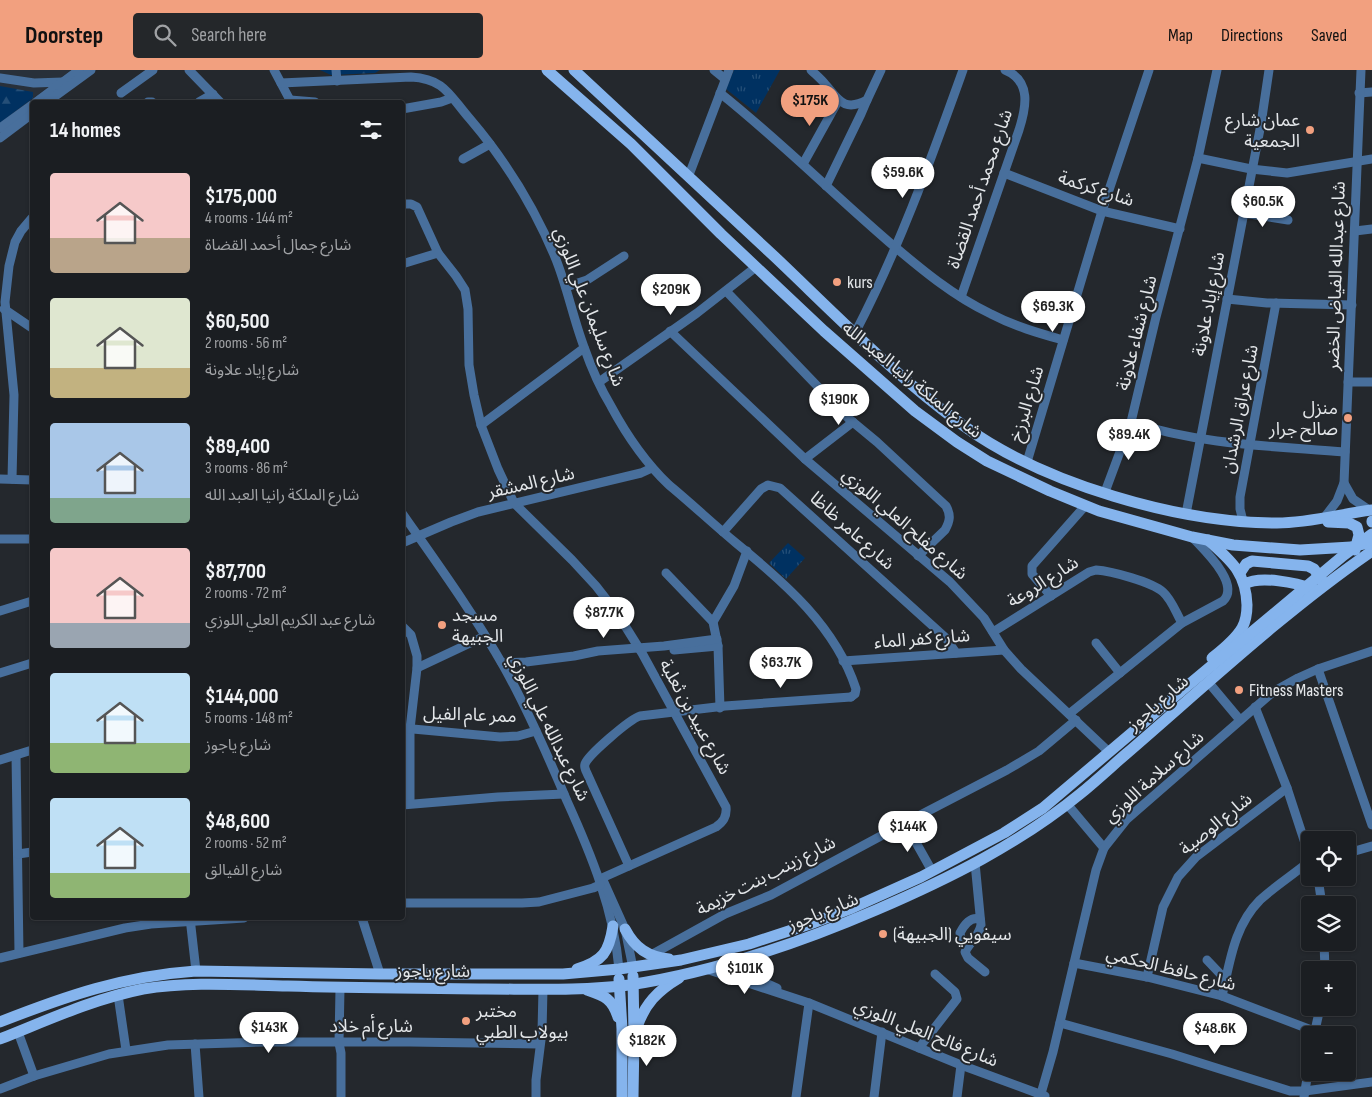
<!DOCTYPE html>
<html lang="en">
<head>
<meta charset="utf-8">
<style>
  :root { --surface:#1b1e22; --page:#24272a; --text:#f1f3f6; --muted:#a0a2a5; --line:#393c40; --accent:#f2a07f }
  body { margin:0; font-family:"Sofia Sans Condensed","Noto Sans Arabic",sans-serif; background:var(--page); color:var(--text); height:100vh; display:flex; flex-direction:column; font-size:19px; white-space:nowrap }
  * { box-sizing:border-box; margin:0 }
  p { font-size:16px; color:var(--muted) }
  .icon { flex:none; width:28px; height:28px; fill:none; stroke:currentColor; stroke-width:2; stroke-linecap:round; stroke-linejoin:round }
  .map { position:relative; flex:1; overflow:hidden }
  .drawer { position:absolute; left:30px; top:30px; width:375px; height:820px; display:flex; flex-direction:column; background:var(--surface); border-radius:5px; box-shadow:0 1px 4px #0004,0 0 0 1px var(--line) }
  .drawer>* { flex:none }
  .buttons { position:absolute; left:1301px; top:761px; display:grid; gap:10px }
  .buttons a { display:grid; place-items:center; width:55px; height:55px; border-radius:5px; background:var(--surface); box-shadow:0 1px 4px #0004,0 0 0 1px var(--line); font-size:25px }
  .price { position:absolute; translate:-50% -42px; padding:0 11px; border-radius:18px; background:#fff; color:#222; font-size:16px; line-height:32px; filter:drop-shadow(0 1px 2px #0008) }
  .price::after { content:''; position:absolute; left:50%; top:30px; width:15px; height:11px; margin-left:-8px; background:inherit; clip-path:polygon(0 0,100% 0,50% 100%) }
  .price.active { background:var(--accent); color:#111 }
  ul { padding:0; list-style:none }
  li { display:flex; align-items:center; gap:15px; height:125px; padding:0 20px }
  li span { display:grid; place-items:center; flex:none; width:140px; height:100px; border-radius:5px; color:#555 }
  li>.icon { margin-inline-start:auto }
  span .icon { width:60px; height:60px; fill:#fffc; stroke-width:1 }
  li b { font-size:21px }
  h2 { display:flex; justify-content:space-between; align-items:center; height:60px; padding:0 20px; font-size:21px }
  header { display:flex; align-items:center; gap:30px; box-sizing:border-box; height:70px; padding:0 25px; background:var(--accent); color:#111 }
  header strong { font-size:24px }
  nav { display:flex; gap:28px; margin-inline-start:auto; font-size:18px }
  .search { width:350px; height:45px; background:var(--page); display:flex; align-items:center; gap:12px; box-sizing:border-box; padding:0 18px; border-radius:5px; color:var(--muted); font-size:19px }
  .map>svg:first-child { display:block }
  .built { fill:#28303a }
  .grass { fill:url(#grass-tufts) }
  .forest { fill:url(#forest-firs) }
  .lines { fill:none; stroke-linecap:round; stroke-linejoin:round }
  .minor { stroke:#486f9c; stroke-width:9 }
  .major { stroke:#85b4ed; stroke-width:11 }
  .major-bridge { stroke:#85b4ed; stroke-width:11 }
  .poi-dot { fill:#f2a07f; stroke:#24282d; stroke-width:2 }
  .labels { text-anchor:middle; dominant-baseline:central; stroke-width:4; stroke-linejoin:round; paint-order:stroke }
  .poi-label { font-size:18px; fill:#e3e6e9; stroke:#24282d; text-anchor:start }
  .street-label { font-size:18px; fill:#e3e6e9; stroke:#24282d }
</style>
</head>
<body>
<header>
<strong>Doorstep</strong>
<div class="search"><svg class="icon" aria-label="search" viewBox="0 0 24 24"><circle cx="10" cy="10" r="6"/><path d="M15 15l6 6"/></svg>Search here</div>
<nav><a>Map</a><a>Directions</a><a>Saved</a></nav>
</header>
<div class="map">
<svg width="1372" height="1027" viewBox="0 0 1372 1027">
  <defs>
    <pattern id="grass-tufts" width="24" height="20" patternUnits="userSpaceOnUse" patternTransform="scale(1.25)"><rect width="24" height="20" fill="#003161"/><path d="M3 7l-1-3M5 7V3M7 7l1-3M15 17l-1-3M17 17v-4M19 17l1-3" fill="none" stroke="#254f78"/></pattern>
    <pattern id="forest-firs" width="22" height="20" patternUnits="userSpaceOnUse" patternTransform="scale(1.25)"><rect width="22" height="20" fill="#003161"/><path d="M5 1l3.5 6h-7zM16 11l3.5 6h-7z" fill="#254f78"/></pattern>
  </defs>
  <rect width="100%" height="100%" fill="#24282d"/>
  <polygon class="built" points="0,0 71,0 0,53"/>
  <g class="grass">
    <polygon points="734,0 780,0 756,43 726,19"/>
    <polygon points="788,473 805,488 786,509 769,493"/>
  </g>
  <g class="forest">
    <polygon points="320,0 380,0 375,3 331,5"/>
    <polygon points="0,16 33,22 33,28 0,53"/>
  </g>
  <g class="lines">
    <g class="minor">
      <polyline points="189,0 220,32"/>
      <polyline points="274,0 291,32"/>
      <polyline points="336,0 337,11"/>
      <polyline points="714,0 725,9"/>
      <path d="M811 0C815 4 821 9 825 14 838 28 843 43 867 30L881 0"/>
      <path d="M1217 0 1198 88 1156 247 1131 352C1200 375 1273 376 1345 382"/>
      <polyline points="0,8 34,13 63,12"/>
      <path d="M281 13 411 7C445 9 449 25 470 49 505 90 534 137 555 187 567 216 573 248 584 277 591 297 600 318 611 336 626 364 646 393 669 415 692 434 713 454 736 473 785 513 836 557 856 619L855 624 851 627"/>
      <polyline points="121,23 153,0"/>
      <path d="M720 23C779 70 832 123 889 172 921 199 953 226 991 244 1014 256 1038 263 1063 270"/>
      <polyline points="1359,23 1372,22"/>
      <polyline points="290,30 315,32"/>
      <polyline points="36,32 79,0"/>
      <polyline points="47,32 91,0"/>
      <polyline points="148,32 152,32"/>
      <polyline points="199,32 213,24"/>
      <polyline points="402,39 441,32 452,28"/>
      <polyline points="0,58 32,35"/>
      <polyline points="0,68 32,44"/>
      <polyline points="1198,88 1251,99 1287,103 1372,89"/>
      <polyline points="463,89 490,74"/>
      <polyline points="803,94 838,31"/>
      <polyline points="1004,103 1102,141 1180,159"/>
      <polyline points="689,105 729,0"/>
      <polyline points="826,116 861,44 867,30"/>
      <path d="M402 134H411L417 137 438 183 456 206 465 220 468 239 469 295 474 325 481 355 498 399 514 433 572 490 596 516 617 543 642 583 726 737C727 747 723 752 716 757L602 808"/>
      <polyline points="1243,143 1288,150"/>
      <polyline points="1355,161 1372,159"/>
      <polyline points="402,194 438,183"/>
      <polyline points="566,217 587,210 624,186"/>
      <path d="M726 221 848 348 877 372 946 436C951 445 950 451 945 460L918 486"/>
      <path d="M961 227 1019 60C1026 38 1032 11 1005 0"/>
      <polyline points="1227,229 1267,233 1352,235"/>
      <polyline points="4,239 32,258"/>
      <polyline points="670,261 805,389 950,512 984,548 1004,580 1021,599 1109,682"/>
      <path d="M855 263C899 179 931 89 963 0"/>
      <polyline points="599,312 697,243 756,197"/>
      <polyline points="1348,312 1372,312"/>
      <polyline points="481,355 584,278"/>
      <polyline points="805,389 853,352"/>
      <polyline points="1027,392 1102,141 1149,0"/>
      <polyline points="0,409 32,410"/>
      <polyline points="12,409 14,325 5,232 9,196 15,172 21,161 32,148"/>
      <polyline points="1344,413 1353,429 1369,440"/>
      <polyline points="1105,422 1131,352"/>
      <path d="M402 443C437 493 474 544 504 597 528 640 548 686 567 731 591 784 614 840 619 899"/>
      <polyline points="1186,444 1261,54 1269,0"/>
      <polyline points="1324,448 1337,431 1344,413 1361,0"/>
      <polyline points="1243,451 1240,439 1240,427 1276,233"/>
      <polyline points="723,462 761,419 768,415 780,418 946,568 956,583"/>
      <polyline points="0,469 32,469"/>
      <polyline points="402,473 451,452 478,442 641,403 652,398"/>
      <polyline points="666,503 713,552 718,576 720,638"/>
      <polyline points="1051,526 1032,504 1032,496 1085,436"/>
      <polyline points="0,541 32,531"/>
      <polyline points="713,552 734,516 747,481"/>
      <polyline points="402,556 411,565 417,586 417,598 410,659 410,733"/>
      <path d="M993 562 1089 502 1096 500C1111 501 1152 512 1163 522 1172 530 1176 543 1182 553"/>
      <polyline points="1096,573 1120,603"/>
      <polyline points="674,580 718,576"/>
      <polyline points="843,591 1004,580"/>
      <polyline points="502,593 526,592 574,586 598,581 664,576 717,569"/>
      <polyline points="417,598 485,566"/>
      <polyline points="1318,599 1372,755"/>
      <polyline points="0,603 32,593"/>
      <polyline points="1209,613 1240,650"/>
      <polyline points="1255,637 1287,718 1304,770 1310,781"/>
      <path d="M1069 644 1182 553 1223 531C1241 514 1204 480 1192 467"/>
      <polyline points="402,658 500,667 518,666 536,661"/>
      <polyline points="16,685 19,883"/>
      <polyline points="0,690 32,680"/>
      <polyline points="1067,734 1104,778"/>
      <polyline points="402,735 498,727 564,724"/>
      <polyline points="905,753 932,801"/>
      <polyline points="1348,783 1372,776"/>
      <polyline points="18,784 32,782"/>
      <polyline points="1310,789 1306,794 1307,798 1310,800"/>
      <path d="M975 793 981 855C979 866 970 872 965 882L968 888 985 902"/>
      <path d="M629 796 586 701C585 698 584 697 585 694 588 685 630 649 640 646L725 636 851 627"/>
      <polyline points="1318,808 1322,835"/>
      <polyline points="603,810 625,859 633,898"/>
      <polyline points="402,833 522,833 539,832 593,818 600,815"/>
      <polyline points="190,848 196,901"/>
      <polyline points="362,848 380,904"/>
      <polyline points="1324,872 1325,900"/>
      <path d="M967 877 961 869 960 863C964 855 970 846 980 849"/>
      <polyline points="651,885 725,844 771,825 905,753 1007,700 1039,681 1076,650"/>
      <polyline points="754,886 753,904 759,910 777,918"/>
      <polyline points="0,888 125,858 151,854 244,848"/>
      <polyline points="1207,890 1226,910"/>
      <polyline points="1074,893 1147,907 1222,926 1314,961"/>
      <polyline points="706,899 809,933 961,995 1045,1026"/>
      <polyline points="1147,907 1163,837 1178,807 1196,787 1287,718"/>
      <polyline points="340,918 339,973 341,983 341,1027"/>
      <polyline points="118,925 126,980"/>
      <path d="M1222 926C1230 892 1234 856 1260 830 1274 817 1291 806 1306 794"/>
      <polyline points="1060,953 1172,984 1290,1021 1305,1021 1372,1012"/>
      <polyline points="18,962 34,1006"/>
      <polyline points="1314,965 1320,938"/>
      <polyline points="195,974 199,1027"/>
      <polyline points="919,978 957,929 955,922 935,904"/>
      <polyline points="0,1019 34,1006 109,984 168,975 264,972 410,972 539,974"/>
      <polyline points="536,1027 536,1010 542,962 543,919"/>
      <polyline points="796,1027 809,933"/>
      <polyline points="874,1027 882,962"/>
      <polyline points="957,1027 961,995"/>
      <polyline points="1040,1027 1053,982 1096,800 1104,778 1127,749 1273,622 1298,608 1318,599 1372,581"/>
      <polyline points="1304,1027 1310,990"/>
    </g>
    <g class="major">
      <polyline points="547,0 631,74 721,164 824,261 915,341 957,372 987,391 1050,421 1099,441 1192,467 1233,475 1300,480 1351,477 1372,472"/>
      <path d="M574 0C641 62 708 124 775 187 836 245 896 307 964 356 1044 414 1179 453 1277 453 1309 453 1341 444 1372 440"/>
      <polyline points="1372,451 1372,452"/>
      <polyline points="1328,452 1349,453 1357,457 1359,465 1355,480"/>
      <path d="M1208 470C1231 491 1246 502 1247 535 1247 543 1246 551 1242 558 1235 570 1222 580 1212 588"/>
      <polyline points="1240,503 1246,494 1252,491 1308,496 1314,499 1324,513"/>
      <path d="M1245 514C1260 505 1297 513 1313 519"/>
      <path d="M625 859C635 878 648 887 669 889"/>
      <path d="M577 899C603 891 609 882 613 856"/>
      <polyline points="619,909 622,959 622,1027"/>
      <path d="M587 920C604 926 612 928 618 947"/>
      <path d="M0 952C66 926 124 906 196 901L380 904H563L619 899 681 890 749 874 810 854 852 838 921 807 1004 763 1043 738 1180 622"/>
      <path d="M637 957C645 934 657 921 679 908"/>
      <path d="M0 969C48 950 93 929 143 919 191 911 240 915 288 916 354 918 419 918 485 919 533 919 582 921 629 915 715 902 797 874 876 840 948 809 1019 774 1080 724 1096 711 1111 697 1126 684 1206 615 1285 541 1372 481"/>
      <polyline points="633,1027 634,966 633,906"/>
    </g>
    <polyline class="major-bridge" points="1180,622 1344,485 1372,464"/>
  </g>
  <g class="poi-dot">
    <circle cx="1310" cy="60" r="5"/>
    <circle cx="837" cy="212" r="5"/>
    <circle cx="1348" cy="348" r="5"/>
    <circle cx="442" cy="555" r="5"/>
    <circle cx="1239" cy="620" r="5"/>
    <circle cx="883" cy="864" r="5"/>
    <circle cx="466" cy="951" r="5"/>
  </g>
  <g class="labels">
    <g class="poi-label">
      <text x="1300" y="50" text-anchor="end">عمان شارع<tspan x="1300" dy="21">الجمعية</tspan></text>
      <text x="847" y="212">kurs</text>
      <text x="1338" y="338" text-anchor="end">منزل<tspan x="1338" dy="21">صالح جرار</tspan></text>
      <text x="452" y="545">مسجد<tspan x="452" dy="21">الجبيهة</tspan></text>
      <text x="1249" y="620">Fitness Masters</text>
      <text x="893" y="864">سيفويي (الجبيهة)</text>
      <text x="476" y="941">مختبر<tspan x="476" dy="21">بيولاب الطبي</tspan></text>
    </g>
    <g class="street-label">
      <text transform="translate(980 119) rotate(-71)">شارع محمد أحمد القضاة</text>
      <text transform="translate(1096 119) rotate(18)">شارع كركمة</text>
      <text transform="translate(1336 206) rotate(-88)">شارع عبدالله الفياض الخضر</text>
      <text transform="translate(1209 234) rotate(-79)">شارع إياد علاونة</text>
      <text transform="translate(589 237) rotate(69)">شارع سليمان علي اللوزي</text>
      <text transform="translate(1137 263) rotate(-76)">شارع شفاء علاونة</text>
      <text transform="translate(912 310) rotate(39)">شارع الملكة رانيا العبد الله</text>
      <text transform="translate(1027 334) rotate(-73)">شارع البرزخ</text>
      <text transform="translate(1240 339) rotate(-79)">شارع عراق الرشدان</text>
      <text transform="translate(531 413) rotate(-13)">شارع المشقر</text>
      <text transform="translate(905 454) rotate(41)">شارع مفلح العلي اللوزي</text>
      <text transform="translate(852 461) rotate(42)">شارع عامر ظاظا</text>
      <text transform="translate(1043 512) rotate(-32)">شارع الروعة</text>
      <text transform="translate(922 569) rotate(-4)">شارع كفر الماء</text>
      <text transform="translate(1158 633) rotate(-41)">شارع ياجوز</text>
      <text transform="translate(470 645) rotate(2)">ممر عام الفيل</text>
      <text transform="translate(695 647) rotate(61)">شارع عبيد بن ثعلبة</text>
      <text transform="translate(549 657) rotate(64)">شارع عبدالله علي اللوزي</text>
      <text transform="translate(1154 707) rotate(-42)">شارع سلامة اللوزي</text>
      <text transform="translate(1216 754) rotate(-39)">شارع الوصية</text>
      <text transform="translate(766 806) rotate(-27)">شارع زينب بنت خزيمة</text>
      <text transform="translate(823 842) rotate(-22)">شارع ياجوز</text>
      <text transform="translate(1171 899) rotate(14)">شارع حافظ الحكمي</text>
      <text x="433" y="901">شارع ياجوز</text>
      <text x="371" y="956">شارع أم خلاد</text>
      <text transform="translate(926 963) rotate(22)">شارع فالح العلي اللوزي</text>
    </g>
  </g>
</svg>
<div class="buttons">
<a><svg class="icon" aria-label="locate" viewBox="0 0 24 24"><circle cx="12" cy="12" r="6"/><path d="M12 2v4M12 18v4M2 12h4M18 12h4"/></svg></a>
<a><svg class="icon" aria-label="layers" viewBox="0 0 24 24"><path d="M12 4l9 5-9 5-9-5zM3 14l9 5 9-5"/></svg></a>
<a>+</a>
<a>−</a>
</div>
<b class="price active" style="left:810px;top:57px">$175K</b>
<b class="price" style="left:903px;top:129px">$59.6K</b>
<b class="price" style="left:1263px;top:158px">$60.5K</b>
<b class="price" style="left:671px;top:246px">$209K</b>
<b class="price" style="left:1053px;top:263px">$69.3K</b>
<b class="price" style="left:839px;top:356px">$190K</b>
<b class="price" style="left:1129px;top:391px">$89.4K</b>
<b class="price" style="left:604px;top:569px">$87.7K</b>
<b class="price" style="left:781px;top:619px">$63.7K</b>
<b class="price" style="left:908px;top:783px">$144K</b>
<b class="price" style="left:745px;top:925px">$101K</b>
<b class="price" style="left:269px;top:984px">$143K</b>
<b class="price" style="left:1215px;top:985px">$48.6K</b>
<b class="price" style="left:647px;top:997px">$182K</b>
<section class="drawer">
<h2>14 homes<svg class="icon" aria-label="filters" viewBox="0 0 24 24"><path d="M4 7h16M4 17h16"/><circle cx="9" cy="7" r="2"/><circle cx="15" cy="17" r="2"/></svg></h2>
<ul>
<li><span style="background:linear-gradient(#f6c9c9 65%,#b9a48a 0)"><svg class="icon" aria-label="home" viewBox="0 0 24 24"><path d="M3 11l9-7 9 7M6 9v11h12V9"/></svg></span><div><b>$175,000</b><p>4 rooms · 144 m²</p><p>شارع جمال أحمد القضاة</p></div></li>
<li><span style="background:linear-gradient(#dfe7d0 70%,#c2b280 0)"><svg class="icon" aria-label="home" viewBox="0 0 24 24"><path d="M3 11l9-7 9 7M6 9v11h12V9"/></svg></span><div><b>$60,500</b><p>2 rooms · 56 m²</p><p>شارع إياد علاونة</p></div></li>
<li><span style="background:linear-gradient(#a9c7e8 75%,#7fa58c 0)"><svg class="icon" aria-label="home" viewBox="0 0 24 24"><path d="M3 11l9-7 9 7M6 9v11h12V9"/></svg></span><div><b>$89,400</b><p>3 rooms · 86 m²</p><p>شارع الملكة رانيا العبد الله</p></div></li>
<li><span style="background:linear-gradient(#f6c9c9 75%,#9aa5b1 0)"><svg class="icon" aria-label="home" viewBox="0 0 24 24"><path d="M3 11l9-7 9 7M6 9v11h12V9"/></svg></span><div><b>$87,700</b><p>2 rooms · 72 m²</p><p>شارع عبد الكريم العلي اللوزي</p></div></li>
<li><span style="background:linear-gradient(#bfe0f5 70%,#8fb573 0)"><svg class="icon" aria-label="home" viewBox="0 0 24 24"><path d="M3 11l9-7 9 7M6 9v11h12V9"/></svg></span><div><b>$144,000</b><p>5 rooms · 148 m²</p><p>شارع ياجوز</p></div></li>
<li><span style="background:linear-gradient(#bfe0f5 75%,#8fb573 0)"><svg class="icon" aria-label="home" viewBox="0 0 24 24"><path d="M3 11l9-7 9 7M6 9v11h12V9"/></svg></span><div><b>$48,600</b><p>2 rooms · 52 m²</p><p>شارع الفيالق</p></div></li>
</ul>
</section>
</div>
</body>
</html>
